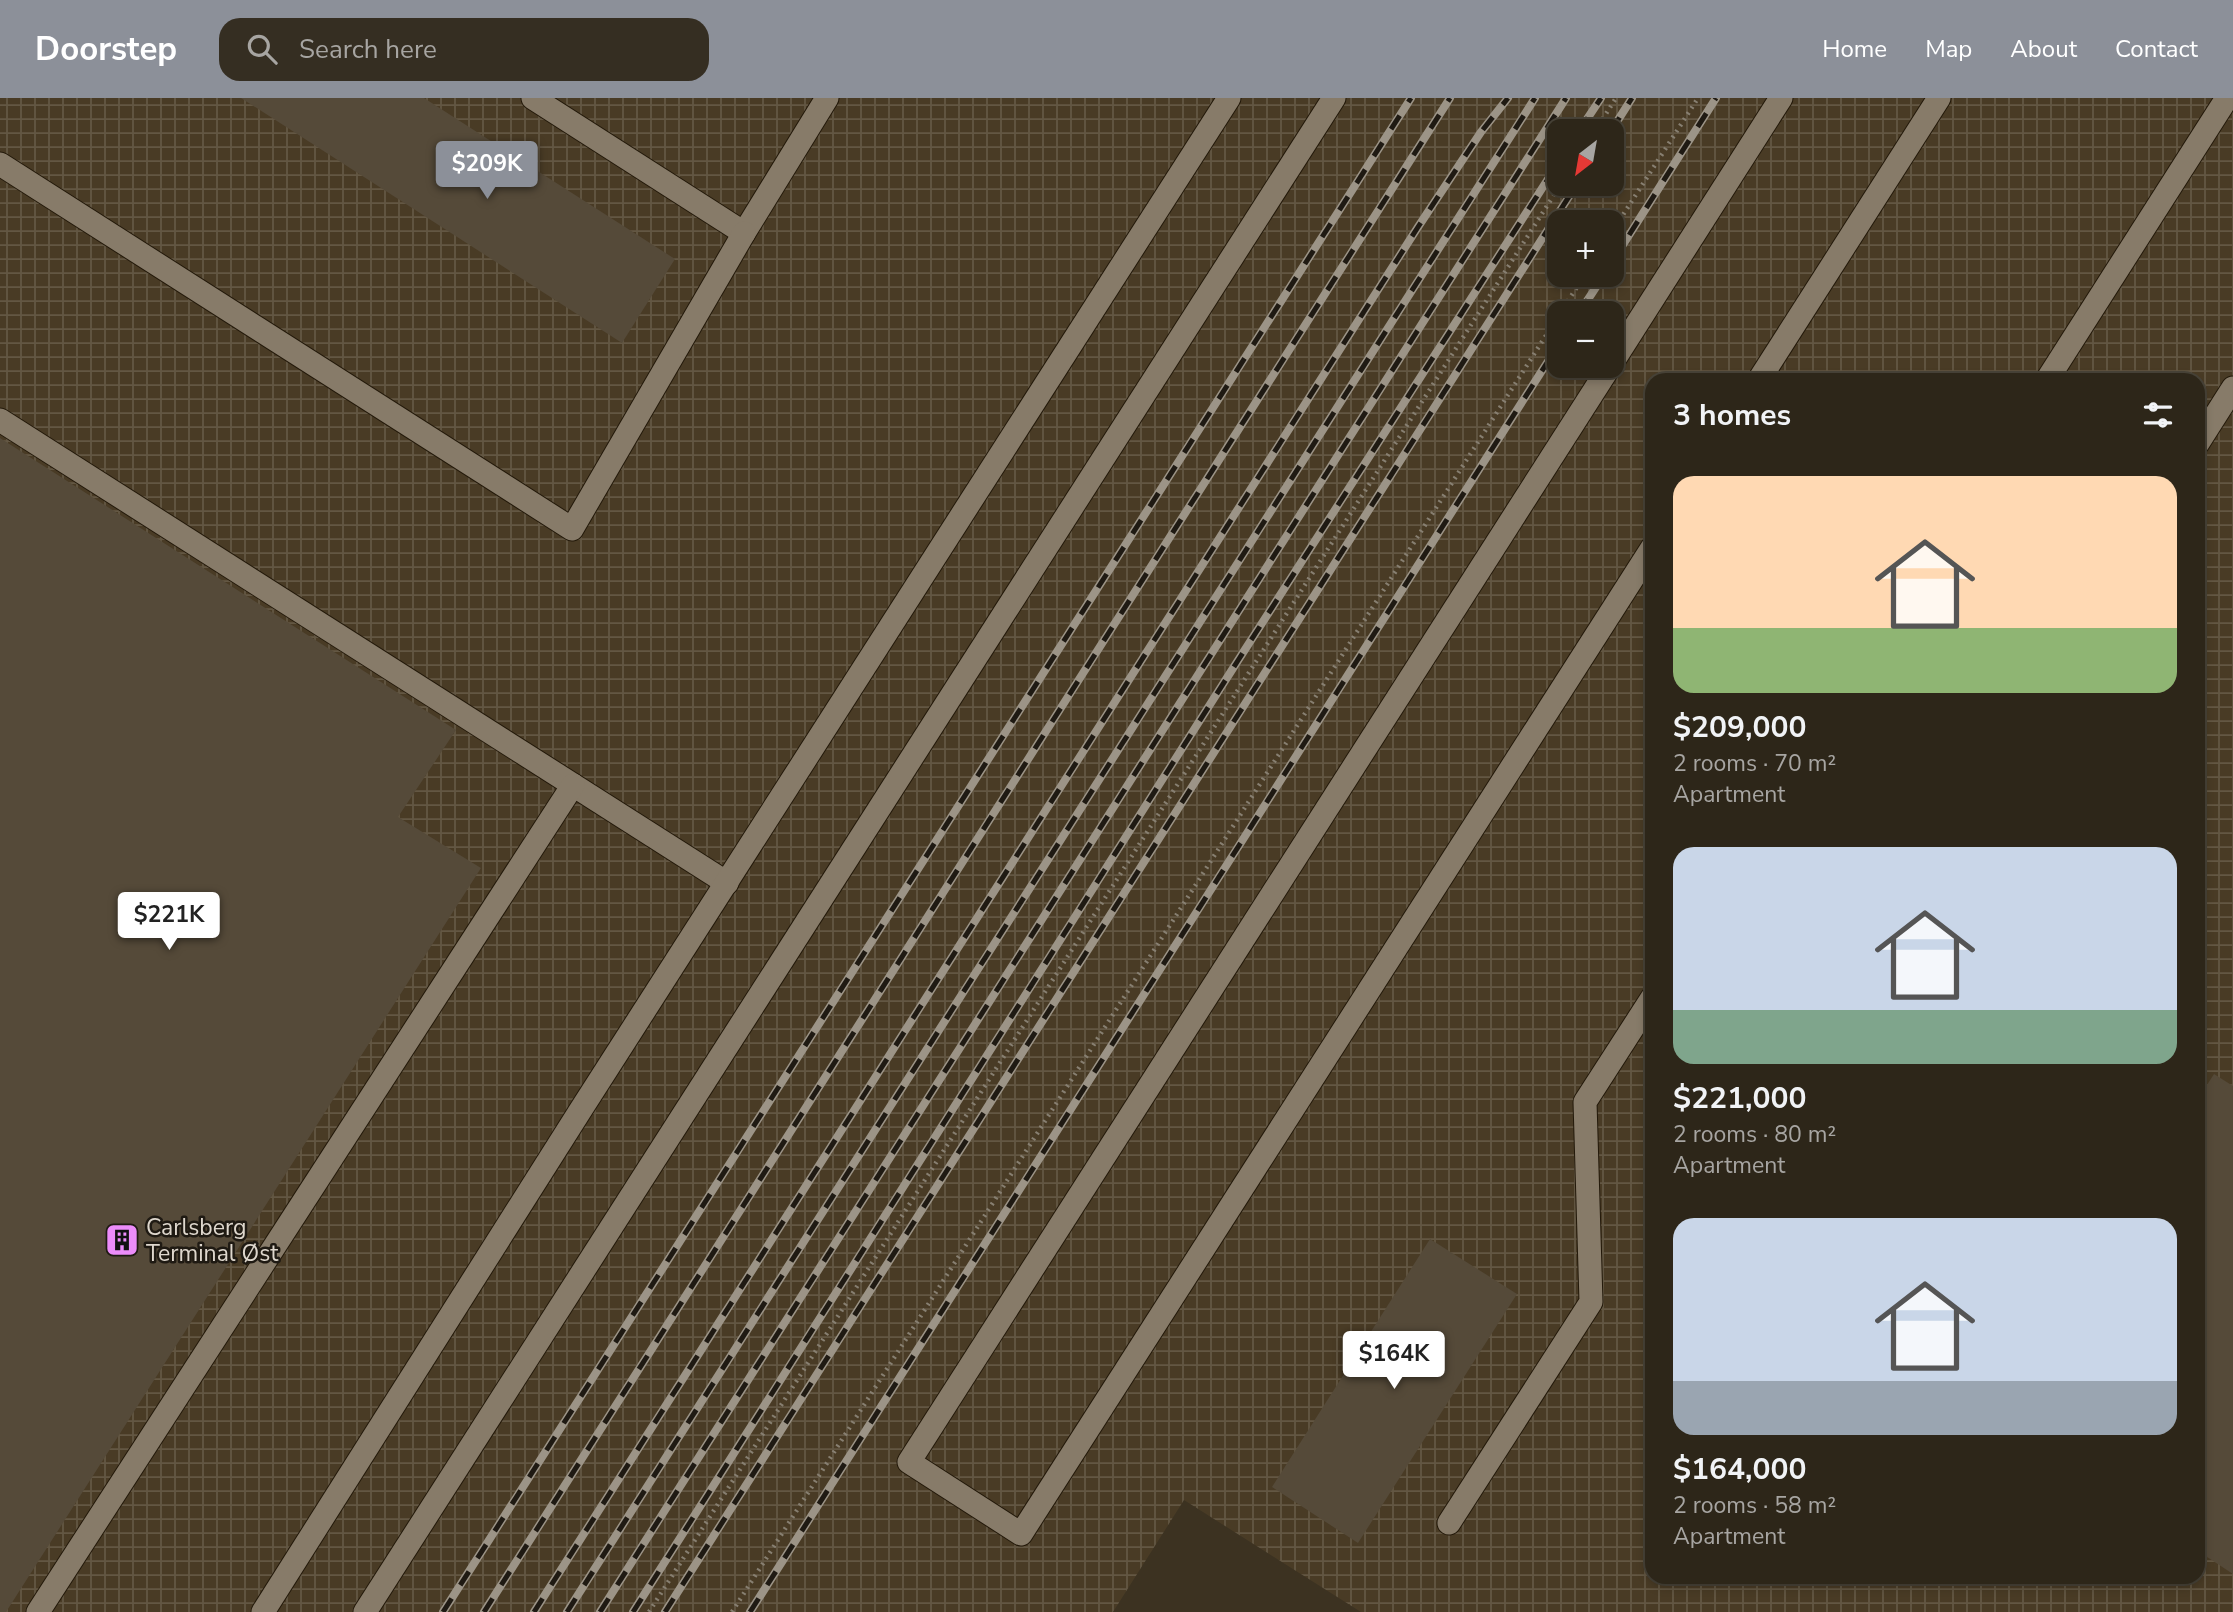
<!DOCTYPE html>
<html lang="en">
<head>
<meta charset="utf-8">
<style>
  :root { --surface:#2d2619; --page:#352e22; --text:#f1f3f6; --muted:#a7a5a2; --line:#484338; --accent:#8c9099 }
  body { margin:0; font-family:"Nunito Sans",sans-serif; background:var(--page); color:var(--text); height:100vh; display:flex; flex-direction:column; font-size:26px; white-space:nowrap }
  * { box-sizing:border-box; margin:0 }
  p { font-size:23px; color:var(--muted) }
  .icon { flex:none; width:38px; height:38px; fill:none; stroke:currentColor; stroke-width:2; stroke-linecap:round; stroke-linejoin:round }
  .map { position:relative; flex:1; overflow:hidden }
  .side { position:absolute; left:1645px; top:275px; width:560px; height:1211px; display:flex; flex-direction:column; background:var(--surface); border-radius:21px; box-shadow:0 4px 10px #0003,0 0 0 2px var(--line) }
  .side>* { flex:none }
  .needle { width:46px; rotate:211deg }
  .buttons { position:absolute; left:1547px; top:21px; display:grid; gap:14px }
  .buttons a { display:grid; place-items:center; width:77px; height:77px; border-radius:14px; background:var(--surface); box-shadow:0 4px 10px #0003,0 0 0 2px var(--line); font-size:35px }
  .price { position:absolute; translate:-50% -60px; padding:0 16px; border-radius:7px; background:#fff; color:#222; font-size:23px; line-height:46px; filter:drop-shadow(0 2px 4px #0008) }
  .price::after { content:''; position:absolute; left:50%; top:42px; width:21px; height:16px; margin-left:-10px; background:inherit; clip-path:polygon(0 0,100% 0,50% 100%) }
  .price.active { background:var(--accent); color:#fff }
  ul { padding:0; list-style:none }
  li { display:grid; align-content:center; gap:14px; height:371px; padding:0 28px }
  li span { display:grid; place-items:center; height:217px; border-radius:21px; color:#555 }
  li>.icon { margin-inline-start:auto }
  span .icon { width:126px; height:126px; fill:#fffc; stroke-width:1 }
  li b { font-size:30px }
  h2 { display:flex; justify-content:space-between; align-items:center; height:84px; padding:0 28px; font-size:30px }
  header { display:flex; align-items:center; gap:42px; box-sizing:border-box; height:98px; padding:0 35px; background:var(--accent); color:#fff }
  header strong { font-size:33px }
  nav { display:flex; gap:38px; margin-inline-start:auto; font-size:24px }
  .search { width:490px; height:63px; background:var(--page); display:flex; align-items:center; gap:18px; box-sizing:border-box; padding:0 24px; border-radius:21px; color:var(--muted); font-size:26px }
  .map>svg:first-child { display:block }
  .industrial { fill:url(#industrial-grid); fill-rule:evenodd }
  .building { fill:#554a39 }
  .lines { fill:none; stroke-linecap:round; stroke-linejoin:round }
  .lane-casing { stroke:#23190a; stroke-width:25 }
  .path { stroke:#877f71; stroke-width:4.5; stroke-dasharray:2 5; stroke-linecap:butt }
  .lane { stroke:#877b69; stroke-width:23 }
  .rail-casing { stroke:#9c9487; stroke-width:8 }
  .rail { stroke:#1f1a13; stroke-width:5; stroke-dasharray:16; stroke-linecap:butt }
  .labels { text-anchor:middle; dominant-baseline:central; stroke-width:5; stroke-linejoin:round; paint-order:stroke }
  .poi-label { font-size:23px; fill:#ded7cd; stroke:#1f1a13; text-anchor:start }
</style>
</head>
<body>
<header>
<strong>Doorstep</strong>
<div class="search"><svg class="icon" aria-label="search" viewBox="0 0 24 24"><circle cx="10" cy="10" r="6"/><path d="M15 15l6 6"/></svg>Search here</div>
<nav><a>Home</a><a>Map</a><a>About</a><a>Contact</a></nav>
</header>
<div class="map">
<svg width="2233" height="1514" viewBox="0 0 2233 1514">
  <defs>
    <pattern id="industrial-grid" width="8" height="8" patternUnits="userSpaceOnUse" patternTransform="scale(1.75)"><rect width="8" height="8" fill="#493b25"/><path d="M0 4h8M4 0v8" fill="none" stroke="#635743"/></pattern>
  </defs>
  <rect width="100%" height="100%" fill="#3c3221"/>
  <path class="industrial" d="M0 0H2233V1514H1361L1184 1402 1113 1514H0ZM1559 33H1612V86H1559ZM1559 124H1612V177H1559ZM1559 215H1612V268H1559ZM1652 282H2198V1479H1652Z"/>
  <g class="building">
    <polygon points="241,0 424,0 675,161 622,245"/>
    <polygon points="0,340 456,632 398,719 481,770 6,1514 0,1514"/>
    <polygon points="2214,976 2233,988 2233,1476 2198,1453 2198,1001"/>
    <polygon points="1430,1141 1517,1196 1358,1445 1272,1389"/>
  </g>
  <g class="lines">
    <defs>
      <g id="lane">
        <polyline points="533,0 744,135 827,0"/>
        <polyline points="0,66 572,431 744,135"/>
        <polyline points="1612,265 1781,0"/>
        <polyline points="1610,268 909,1364 1021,1436 1652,450"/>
        <polyline points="1759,282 1939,0"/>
        <polyline points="2047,282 2227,0"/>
        <polyline points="0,322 727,785"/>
        <polyline points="2198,345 2233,290"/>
        <polyline points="1449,1425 1591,1204 1585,1004 1652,900"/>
        <polyline points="38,1514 573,687"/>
        <polyline points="263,1514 580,1013 1229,0"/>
        <polyline points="365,1514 1334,0"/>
      </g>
    </defs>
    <use href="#lane" class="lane-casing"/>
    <g class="path">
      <polyline points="1595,33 1616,0"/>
      <polyline points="1612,134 1698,0"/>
      <polyline points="1560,215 1585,177"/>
      <polyline points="649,1514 1561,86"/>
      <polyline points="732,1514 1559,217"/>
    </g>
    <use href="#lane" class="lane"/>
    <defs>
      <g id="rail">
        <polyline points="1579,33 1601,0"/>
        <polyline points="1611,33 1632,0"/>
        <polyline points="1612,164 1716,0"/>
        <polyline points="1579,215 1604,177"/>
        <polyline points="443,1514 1411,0"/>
        <polyline points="484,1514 1450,0"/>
        <polyline points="534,1514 1418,129 1481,34 1508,0"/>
        <polyline points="567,1514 1535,0"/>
        <polyline points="600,1514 1566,0"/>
        <polyline points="633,1514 1237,564 1559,64"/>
        <polyline points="665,1514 1577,86"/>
        <polyline points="750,1514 1559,246"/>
      </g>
    </defs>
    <use href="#rail" class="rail-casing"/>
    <use href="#rail" class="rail"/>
  </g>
  <defs>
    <symbol id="building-square" viewBox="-11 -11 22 22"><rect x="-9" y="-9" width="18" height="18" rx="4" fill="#ec8cfa" stroke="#1f1a13"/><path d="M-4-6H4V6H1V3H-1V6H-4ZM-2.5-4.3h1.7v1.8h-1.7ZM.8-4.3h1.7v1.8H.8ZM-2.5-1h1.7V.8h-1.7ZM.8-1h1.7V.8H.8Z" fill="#111"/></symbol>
  </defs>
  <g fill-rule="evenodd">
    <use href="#building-square" x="103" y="1123" width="38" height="38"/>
  </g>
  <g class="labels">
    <g class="poi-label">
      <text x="146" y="1129">Carlsberg<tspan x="146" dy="26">Terminal Øst</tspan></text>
    </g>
  </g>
</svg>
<div class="buttons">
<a><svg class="needle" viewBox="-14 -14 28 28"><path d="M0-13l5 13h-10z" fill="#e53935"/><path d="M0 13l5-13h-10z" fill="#a7a5a2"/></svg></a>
<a>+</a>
<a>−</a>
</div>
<b class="price active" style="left:487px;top:103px">$209K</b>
<b class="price" style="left:169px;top:854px">$221K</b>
<b class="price" style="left:1394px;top:1293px">$164K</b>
<section class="side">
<h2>3 homes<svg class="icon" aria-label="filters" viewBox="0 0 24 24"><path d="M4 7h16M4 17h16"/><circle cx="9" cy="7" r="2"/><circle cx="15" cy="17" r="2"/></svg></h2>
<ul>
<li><span style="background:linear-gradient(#ffd9b3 70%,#8fb573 0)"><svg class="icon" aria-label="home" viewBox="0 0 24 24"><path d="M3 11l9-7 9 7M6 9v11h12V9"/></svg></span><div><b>$209,000</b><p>2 rooms · 70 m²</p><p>Apartment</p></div></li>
<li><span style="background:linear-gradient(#c9d6e8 75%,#7fa58c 0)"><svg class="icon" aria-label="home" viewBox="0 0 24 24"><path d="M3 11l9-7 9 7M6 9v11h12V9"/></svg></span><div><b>$221,000</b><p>2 rooms · 80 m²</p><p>Apartment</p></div></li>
<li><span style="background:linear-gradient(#c9d6e8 75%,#9aa5b1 0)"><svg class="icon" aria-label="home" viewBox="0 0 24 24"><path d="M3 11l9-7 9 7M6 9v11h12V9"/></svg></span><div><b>$164,000</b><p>2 rooms · 58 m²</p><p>Apartment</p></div></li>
</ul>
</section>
</div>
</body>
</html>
